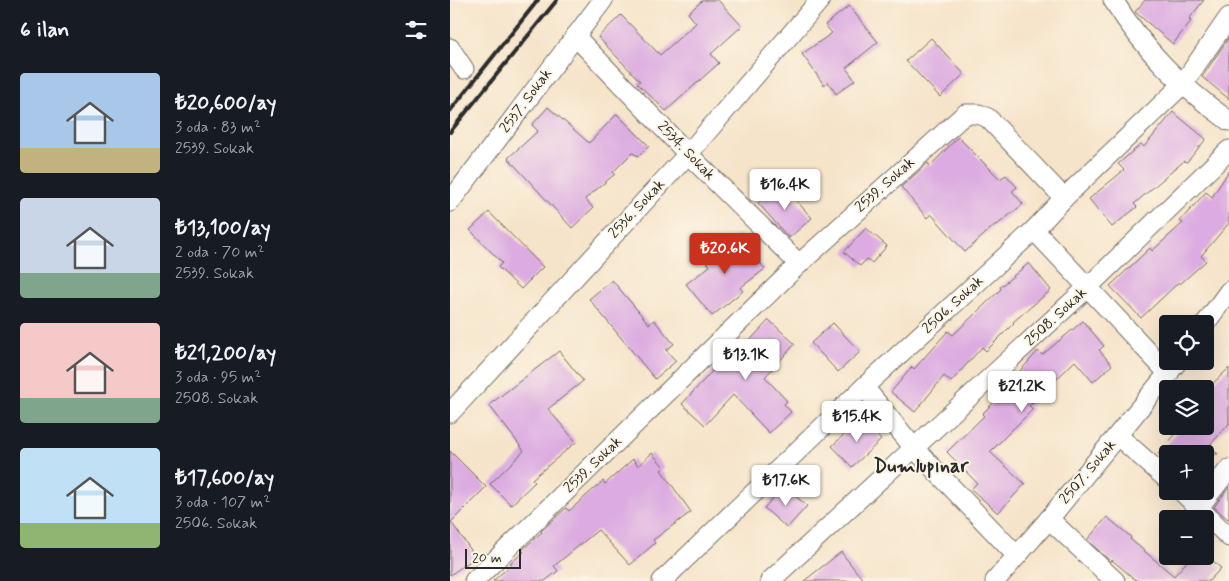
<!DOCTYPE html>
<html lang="tr">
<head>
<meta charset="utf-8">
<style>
  :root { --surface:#171b24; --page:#20242c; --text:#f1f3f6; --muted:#9ea1a6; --accent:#c8321e }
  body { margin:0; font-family:Mynerve,sans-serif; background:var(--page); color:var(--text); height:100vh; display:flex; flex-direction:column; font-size:19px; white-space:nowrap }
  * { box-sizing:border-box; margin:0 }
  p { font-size:16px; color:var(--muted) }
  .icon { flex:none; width:28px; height:28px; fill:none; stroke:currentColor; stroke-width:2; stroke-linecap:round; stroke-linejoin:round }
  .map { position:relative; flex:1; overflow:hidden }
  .side { display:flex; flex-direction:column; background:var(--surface); width:450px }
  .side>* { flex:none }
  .controls { position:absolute; left:709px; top:315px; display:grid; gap:10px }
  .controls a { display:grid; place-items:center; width:55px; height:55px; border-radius:5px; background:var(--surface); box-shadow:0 5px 20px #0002; font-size:25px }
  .scale { position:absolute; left:15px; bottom:12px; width:56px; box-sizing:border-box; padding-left:5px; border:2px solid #2b2b2b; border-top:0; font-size:14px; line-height:18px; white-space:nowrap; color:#2b2b2b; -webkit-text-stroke:4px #fcf5e5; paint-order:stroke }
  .price { position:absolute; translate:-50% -42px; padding:0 11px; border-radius:5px; background:#fff; color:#222; font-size:16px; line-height:32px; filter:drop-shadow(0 1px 2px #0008) }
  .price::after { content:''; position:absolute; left:50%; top:30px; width:15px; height:11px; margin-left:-8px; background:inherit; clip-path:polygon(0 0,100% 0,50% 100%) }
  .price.current { background:var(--accent); color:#fff }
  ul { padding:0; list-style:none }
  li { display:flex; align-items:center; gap:15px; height:125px; padding:0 20px }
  li span { display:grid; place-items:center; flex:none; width:140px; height:100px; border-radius:5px; color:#555 }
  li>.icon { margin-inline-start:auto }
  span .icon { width:60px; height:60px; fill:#fffc; stroke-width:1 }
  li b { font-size:21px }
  h2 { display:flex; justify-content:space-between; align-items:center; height:60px; padding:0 20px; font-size:21px }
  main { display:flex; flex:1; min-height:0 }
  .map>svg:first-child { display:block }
  .building { fill:#dcabe1 }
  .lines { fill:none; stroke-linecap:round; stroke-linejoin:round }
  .minor-casing { stroke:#726c63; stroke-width:21 }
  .minor { stroke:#fff; stroke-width:19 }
  .rail { stroke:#2b2b2b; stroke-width:4 }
  .labels { text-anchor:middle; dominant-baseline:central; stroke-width:4; stroke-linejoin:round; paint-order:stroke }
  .street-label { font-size:15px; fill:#2b2b2b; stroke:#fcf5e5 }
  .district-label { font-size:20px; font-weight:bold; fill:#2b2b2b; stroke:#fcf5e5 }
</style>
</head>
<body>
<main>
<section class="side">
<h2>6 ilan<svg class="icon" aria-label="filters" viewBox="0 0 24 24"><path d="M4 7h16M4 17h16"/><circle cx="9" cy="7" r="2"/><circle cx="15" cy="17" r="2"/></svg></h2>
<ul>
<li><span style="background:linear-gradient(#a9c7e8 75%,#c2b280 0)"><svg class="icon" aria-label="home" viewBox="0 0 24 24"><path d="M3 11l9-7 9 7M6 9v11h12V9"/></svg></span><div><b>₺20,600/ay</b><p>3 oda · 83 m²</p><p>2539. Sokak</p></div></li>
<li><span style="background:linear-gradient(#c9d6e8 75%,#7fa58c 0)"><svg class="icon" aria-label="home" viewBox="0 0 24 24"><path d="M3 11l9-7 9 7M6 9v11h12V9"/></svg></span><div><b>₺13,100/ay</b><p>2 oda · 70 m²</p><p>2539. Sokak</p></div></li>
<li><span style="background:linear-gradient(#f6c9c9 75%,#7fa58c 0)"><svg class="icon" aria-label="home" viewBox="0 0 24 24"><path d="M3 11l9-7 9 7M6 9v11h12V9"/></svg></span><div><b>₺21,200/ay</b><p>3 oda · 95 m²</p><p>2508. Sokak</p></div></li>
<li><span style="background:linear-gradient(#bfe0f5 75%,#8fb573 0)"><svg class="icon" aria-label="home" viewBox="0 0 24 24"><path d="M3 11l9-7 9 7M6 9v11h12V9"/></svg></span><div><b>₺17,600/ay</b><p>3 oda · 107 m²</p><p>2506. Sokak</p></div></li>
</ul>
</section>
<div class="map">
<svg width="779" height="581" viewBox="0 0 779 581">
  <rect width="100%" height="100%" fill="#fcf5e5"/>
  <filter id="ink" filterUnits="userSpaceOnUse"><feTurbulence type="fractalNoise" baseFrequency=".02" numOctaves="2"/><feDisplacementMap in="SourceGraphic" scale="10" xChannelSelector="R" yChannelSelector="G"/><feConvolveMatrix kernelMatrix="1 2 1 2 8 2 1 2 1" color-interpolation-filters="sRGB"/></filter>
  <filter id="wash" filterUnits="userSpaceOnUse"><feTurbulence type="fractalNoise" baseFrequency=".0096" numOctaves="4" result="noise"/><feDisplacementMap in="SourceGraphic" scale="20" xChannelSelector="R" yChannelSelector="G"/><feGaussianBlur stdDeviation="1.12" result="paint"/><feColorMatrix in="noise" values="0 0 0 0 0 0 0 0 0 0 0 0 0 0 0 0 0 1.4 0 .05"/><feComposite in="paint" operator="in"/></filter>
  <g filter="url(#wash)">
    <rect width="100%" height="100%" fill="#f6e4ca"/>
    <g id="blocks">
      <g class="building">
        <polygon points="253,0 268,0 292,26 261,54 269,63 216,111 187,83 190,81 148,37 171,15 210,55 246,23 238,13"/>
        <polygon points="695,0 754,0 739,19 741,21 723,44 685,12"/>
        <polygon points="399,6 428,42 396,68 405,80 386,94 378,82 374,85 352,54 382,33 375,25"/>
        <polygon points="779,37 779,99 752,77"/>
        <polygon points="481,38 514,74 490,97 456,61"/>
        <polygon points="98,107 139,143 167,114 199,146 189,156 182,153 163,172 165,174 135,199 143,208 122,228 58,158 88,131 82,125"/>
        <polygon points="723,112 756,139 737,162 734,161 684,204 687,207 662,227 639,199 674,170 668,164 691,144 694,147"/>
        <polygon points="508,137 550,179 556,175 567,187 562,191 573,204 547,225 546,224 515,252 481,214 477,218 451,187 478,163 480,166"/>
        <polygon points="779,171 779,223 751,256 756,261 730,284 729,282 691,318 660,286 700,248 702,251 733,223 730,221 756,192 762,197"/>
        <polygon points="330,183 362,218 339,238 308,203"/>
        <polygon points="39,212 93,267 71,289 48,267 52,263 20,230"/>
        <polygon points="416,228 437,246 422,263 417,259 410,266 394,252"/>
        <polygon points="288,235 315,269 290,288 293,291 262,316 236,284 260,266 255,259"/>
        <polygon points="579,263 601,290 563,322 564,323 536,351 532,347 501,382 494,376 465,412 441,392 462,367 464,369 498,331 503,335 551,289 550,287"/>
        <polygon points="162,280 199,324 204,320 224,344 216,350 226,361 205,379 139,299"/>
        <polygon points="319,320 345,344 315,377 337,401 334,404 341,412 319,433 283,395 255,425 232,404 284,347 289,352"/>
        <polygon points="633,321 654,346 649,350 662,365 643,382 625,361 579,406 583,409 540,452 575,484 548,513 521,489 527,483 497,452 534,416 532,414 573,374 570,371 588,351 592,355"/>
        <polygon points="383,323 410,352 388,372 361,343"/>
        <polygon points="109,351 133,381 98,409 126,442 82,479 85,482 61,505 40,484 74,451 39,405"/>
        <polygon points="779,368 779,424 759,446 768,454 708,454 733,426 755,426 755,391"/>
        <polygon points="412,418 431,440 402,467 382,446"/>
        <polygon points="0,451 36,487 1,522 26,557 0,575"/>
        <polygon points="202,453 214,467 211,470 241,512 203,540 205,543 180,565 148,530 104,566 108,571 95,581 43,581 62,564 60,563 74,552 72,550 92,532 91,531 116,508 119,511 153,481 155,484 183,459 188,466"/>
        <polygon points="334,486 357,506 337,528 314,508"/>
        <polygon points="779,487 779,520 764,507"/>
        <polygon points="657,517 681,537 680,539 724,576 742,556 757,556 771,568 759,581 687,581 662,560 661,562 637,540"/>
        <polygon points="391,552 414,581 354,581"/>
      </g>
    </g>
  </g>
  <g filter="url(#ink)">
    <use href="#blocks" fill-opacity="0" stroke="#726c63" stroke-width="1"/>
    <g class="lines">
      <defs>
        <g id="minor">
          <path d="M663 0C696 52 729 85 779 121"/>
          <polyline points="125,36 238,154 349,264"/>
          <polyline points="0,48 14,69"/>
          <polyline points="0,202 153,0"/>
          <polyline points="584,230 719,374"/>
          <polyline points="755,324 779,291"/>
          <polyline points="414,387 464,448 567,556"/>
          <polyline points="0,413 238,154 370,0"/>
          <polyline points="668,436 718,480"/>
          <polyline points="731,491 779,537"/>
          <polyline points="749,507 779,469"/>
          <polyline points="599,519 665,581"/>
          <polyline points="24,581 349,264 515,114 529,114 538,118 614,198"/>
          <polyline points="212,581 414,387 584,230 614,198 732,85 779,17"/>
          <polyline points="320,581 637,288 779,150"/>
          <polyline points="545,581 599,519 728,361"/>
        </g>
      </defs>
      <use href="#minor" class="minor-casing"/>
      <use href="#minor" class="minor"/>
      <g class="rail">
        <polyline points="0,111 88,0"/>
        <polyline points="0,132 107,0"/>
      </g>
    </g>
  </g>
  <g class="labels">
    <g class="street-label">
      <text transform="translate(76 101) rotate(-53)">2537. Sokak</text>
      <text transform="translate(236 151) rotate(46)">2534. Sokak</text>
      <text transform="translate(435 185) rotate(-42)">2539. Sokak</text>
      <text transform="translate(187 209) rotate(-47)">2536. Sokak</text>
      <text transform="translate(503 305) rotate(-43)">2506. Sokak</text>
      <text transform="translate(606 317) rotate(-43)">2508. Sokak</text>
      <text transform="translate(143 465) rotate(-44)">2539. Sokak</text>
      <text transform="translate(638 472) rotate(-50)">2507. Sokak</text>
    </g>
    <g class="district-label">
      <text x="471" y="466">Dumlupınar</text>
    </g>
  </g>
</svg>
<div class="controls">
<a><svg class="icon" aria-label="locate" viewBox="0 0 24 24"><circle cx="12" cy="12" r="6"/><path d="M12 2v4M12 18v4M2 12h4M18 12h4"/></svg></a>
<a><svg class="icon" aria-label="layers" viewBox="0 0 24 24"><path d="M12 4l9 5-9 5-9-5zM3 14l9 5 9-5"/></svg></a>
<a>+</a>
<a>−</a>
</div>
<div class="scale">20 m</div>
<b class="price" style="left:335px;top:211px">₺16.4K</b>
<b class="price current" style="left:275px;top:275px">₺20.6K</b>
<b class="price" style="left:296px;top:381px">₺13.1K</b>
<b class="price" style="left:572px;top:413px">₺21.2K</b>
<b class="price" style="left:407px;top:443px">₺15.4K</b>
<b class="price" style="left:336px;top:507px">₺17.6K</b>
</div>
</main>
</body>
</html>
